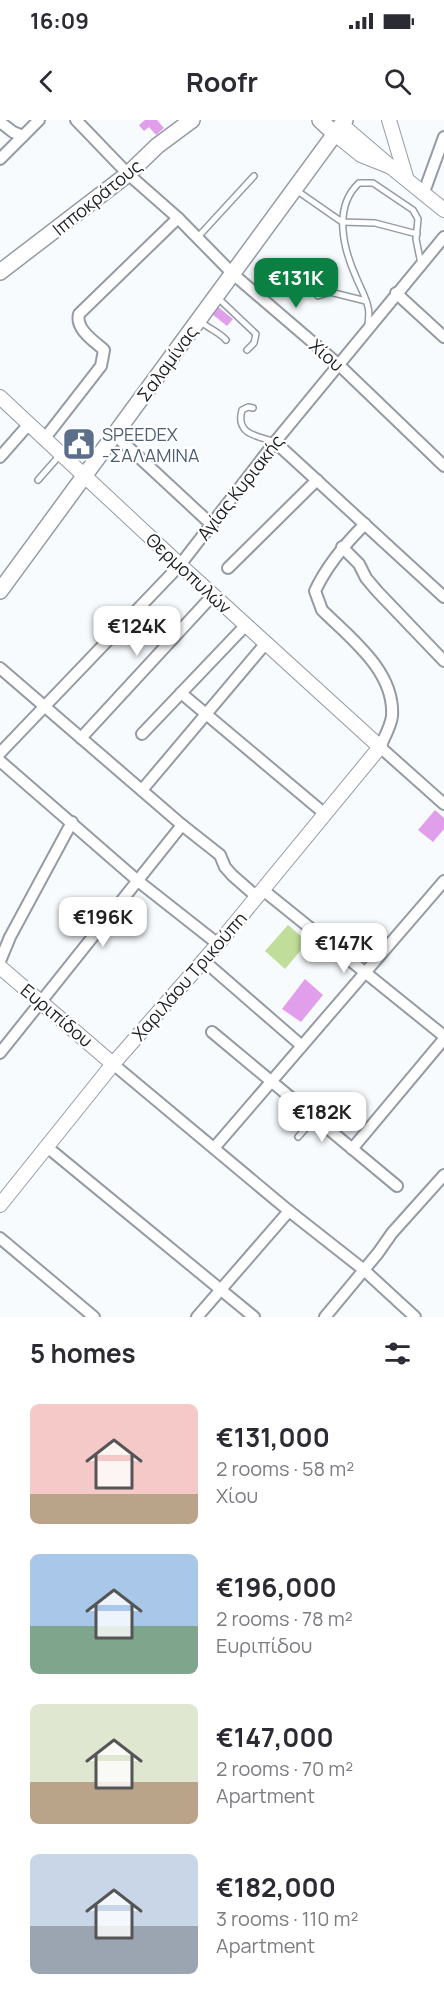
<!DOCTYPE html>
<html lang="en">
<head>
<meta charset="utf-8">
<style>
  :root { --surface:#fff; --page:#f2f2f3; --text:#2b2b33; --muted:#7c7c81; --accent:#0b8043 }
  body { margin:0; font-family:Manrope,sans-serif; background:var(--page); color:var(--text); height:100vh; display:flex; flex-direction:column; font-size:22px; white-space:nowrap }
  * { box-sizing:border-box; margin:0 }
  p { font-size:20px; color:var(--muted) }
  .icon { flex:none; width:33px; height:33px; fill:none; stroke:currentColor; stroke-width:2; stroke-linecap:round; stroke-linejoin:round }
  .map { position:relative; height:1197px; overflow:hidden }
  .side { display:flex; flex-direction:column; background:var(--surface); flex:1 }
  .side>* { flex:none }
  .price { position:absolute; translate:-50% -51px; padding:0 14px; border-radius:12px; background:#fff; color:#222; font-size:20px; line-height:39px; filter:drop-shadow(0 2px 3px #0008) }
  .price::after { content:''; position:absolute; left:50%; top:36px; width:18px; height:14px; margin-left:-9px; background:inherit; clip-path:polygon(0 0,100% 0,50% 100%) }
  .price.active { background:var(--accent); color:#fff }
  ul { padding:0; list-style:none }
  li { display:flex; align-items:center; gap:18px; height:150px; padding:0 30px }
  li span { display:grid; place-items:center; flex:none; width:168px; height:120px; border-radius:9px; color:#555 }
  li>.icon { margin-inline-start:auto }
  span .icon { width:72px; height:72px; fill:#fffc; stroke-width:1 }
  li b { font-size:26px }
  h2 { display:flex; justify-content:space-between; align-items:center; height:72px; padding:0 30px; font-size:26px }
  .status { display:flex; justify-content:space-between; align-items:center; height:42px; padding:0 30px; background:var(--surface); direction:ltr }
  .status svg { height:16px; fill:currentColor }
  header { display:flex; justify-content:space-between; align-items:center; height:78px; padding:0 30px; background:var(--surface); font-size:27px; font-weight:700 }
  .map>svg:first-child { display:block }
  .green { fill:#c0de99 }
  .building { fill:#e19eea }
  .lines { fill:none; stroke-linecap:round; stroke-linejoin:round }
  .service-casing { stroke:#959ba4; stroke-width:8 }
  .minor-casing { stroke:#959ba4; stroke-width:14 }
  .tertiary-casing { stroke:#959ba4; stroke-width:16 }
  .secondary-casing { stroke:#959ba4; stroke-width:18 }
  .service { stroke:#fff; stroke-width:5 }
  .minor { stroke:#fff; stroke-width:10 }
  .tertiary { stroke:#fff; stroke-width:14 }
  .secondary { stroke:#fff; stroke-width:15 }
  .labels { text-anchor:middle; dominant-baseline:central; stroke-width:4.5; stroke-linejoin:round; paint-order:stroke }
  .street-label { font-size:18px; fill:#1c1f22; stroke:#fff }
  .service-label { font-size:18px; fill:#4e5e75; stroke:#fff; text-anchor:start }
</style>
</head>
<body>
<div class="status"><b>16:09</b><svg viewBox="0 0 49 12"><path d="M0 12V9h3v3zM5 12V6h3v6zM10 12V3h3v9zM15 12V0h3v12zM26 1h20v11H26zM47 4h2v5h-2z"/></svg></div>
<header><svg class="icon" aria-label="back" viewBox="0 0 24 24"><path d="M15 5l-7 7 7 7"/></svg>Roofr<svg class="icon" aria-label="search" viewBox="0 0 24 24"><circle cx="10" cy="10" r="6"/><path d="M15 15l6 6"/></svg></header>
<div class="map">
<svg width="444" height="1197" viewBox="0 0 444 1197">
  <rect width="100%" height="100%" fill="#f8fbfe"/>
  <polygon class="green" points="288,805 308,822 285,849 265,831"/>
  <g class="building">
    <polygon points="145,0 157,0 164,8 156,15 149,7 144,11 139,5"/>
    <polygon points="218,187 233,199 227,206 212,194"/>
    <polygon points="435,690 444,698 444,709 433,722 418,710"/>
    <polygon points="305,859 323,875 301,902 282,889"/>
  </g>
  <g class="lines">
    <defs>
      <g id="service">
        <polyline points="296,70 342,102 375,103 417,114"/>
        <polyline points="197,118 254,56"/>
        <polyline points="318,176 330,172 366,181"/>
        <polyline points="217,177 256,214 254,223 247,230"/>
        <path d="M200 201C209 209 219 212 226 220"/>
        <path d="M368 206C368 200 370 193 368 187 366 177 360 167 356 157 343 128 333 87 359 63H373L413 90 418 99 416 119 421 144"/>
        <path d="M253 288 248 287 242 290C235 315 258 316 275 322"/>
        <polyline points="38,360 60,335"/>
        <polyline points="298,1017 314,999"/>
      </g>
      <g id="minor">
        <polyline points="76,0 128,54 178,98 233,154 338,244 444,346"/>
        <polyline points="0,2 13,12 23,16"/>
        <polyline points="0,39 39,0"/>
        <polyline points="424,72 444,17"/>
        <polyline points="396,173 444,217"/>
        <polyline points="114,314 212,405"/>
        <path d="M45 318 101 246 104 230C94 221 75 209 79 194L178 98"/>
        <polyline points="275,322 444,477"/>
        <polyline points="0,337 29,304"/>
        <path d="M365 404C345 424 327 445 315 471L322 490C350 518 395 551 392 596 391 606 384 618 380 627L444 684"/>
        <polyline points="342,427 359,444 366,458 377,471 444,541"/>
        <polyline points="228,448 317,360"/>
        <polyline points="0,548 182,705 220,735 225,747 232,755 257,777"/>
        <polyline points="181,573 325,694"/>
        <polyline points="142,614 246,505"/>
        <polyline points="81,618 213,475"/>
        <polyline points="0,633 180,445 275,322 444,117"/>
        <polyline points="0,641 138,761 218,824"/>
        <polyline points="142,670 266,523"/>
        <polyline points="263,770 444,916"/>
        <polyline points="203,840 302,926"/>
        <polyline points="0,841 10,817 72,702"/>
        <polyline points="212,912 397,1066"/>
        <polyline points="0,933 182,705"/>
        <polyline points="113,944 289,1091 364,1150 415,1197"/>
        <polyline points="47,1027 254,1197"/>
        <polyline points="214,1028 444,761"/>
        <polyline points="352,1029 444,919"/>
        <polyline points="0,1118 94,1197"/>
        <polyline points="197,1197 289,1091"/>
        <polyline points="325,1197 378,1133 392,1113 444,1055"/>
      </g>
      <g id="tertiary">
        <polyline points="389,0 406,57"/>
        <polyline points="335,14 361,35 391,47 342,5"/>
        <polyline points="391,47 444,90"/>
        <polyline points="0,277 180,445 380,627 218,824 113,944 0,1085"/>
        <polyline points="0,847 113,944"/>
      </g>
      <g id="secondary">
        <polyline points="320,0 335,14"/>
        <polyline points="0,152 128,54 157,26 192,0"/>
        <polyline points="0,471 345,0"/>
      </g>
    </defs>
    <use href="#service" class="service-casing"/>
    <use href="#minor" class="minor-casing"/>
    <use href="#tertiary" class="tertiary-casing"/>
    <use href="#secondary" class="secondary-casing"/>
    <use href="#service" class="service"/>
    <use href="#minor" class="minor"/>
    <use href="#tertiary" class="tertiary"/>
    <use href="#secondary" class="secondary"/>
  </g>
  <defs>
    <symbol id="civic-square" viewBox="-11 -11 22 22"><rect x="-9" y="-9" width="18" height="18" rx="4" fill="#5c6f8a" stroke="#fff"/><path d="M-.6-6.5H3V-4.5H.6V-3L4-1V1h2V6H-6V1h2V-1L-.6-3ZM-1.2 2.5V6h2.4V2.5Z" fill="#fff"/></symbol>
  </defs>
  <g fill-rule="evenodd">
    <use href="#civic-square" x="60" y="305" width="38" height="38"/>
  </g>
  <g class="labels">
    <g class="street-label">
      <text transform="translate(97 77) rotate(-39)">Ιπποκράτους</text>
      <text transform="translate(327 235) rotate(41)">Χίου</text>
      <text transform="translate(167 243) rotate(-54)">Σαλαμίνας</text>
      <text transform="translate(240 367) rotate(-52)">Αγίας Κυριακής</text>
      <text transform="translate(189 453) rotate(43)">Θερμοπυλών</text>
      <text transform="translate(189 856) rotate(-49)">Χαριλάου Τρικούπη</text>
      <text transform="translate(57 895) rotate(40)">Ευριπίδου</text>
    </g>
    <g class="service-label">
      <text x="102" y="314">SPEEDEX<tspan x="102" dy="21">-ΣΑΛΑΜΙΝΑ</tspan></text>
    </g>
  </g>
</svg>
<b class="price active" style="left:296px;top:189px">€131K</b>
<b class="price" style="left:137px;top:537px">€124K</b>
<b class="price" style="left:103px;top:828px">€196K</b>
<b class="price" style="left:344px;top:854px">€147K</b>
<b class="price" style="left:322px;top:1023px">€182K</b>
</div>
<section class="side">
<h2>5 homes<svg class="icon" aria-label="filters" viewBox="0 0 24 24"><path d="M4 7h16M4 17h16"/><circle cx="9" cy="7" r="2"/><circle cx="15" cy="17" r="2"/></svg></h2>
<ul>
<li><span style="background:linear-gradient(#f6c9c9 75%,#b9a48a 0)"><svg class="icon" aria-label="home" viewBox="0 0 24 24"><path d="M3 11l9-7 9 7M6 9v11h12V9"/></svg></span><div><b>€131,000</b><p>2 rooms · 58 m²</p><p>Χίου</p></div></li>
<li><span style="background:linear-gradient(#a9c7e8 60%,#7fa58c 0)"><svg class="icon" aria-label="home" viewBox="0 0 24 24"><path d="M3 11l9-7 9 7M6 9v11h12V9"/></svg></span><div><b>€196,000</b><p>2 rooms · 78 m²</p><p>Ευριπίδου</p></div></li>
<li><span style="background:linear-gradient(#dfe7d0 65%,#b9a48a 0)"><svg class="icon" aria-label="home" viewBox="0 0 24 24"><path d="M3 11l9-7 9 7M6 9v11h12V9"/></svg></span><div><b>€147,000</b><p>2 rooms · 70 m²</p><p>Apartment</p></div></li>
<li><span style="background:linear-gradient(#c9d6e8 60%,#9aa5b1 0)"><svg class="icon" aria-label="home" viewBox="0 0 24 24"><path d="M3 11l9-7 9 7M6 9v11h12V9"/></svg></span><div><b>€182,000</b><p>3 rooms · 110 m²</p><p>Apartment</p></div></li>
</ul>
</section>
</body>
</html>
